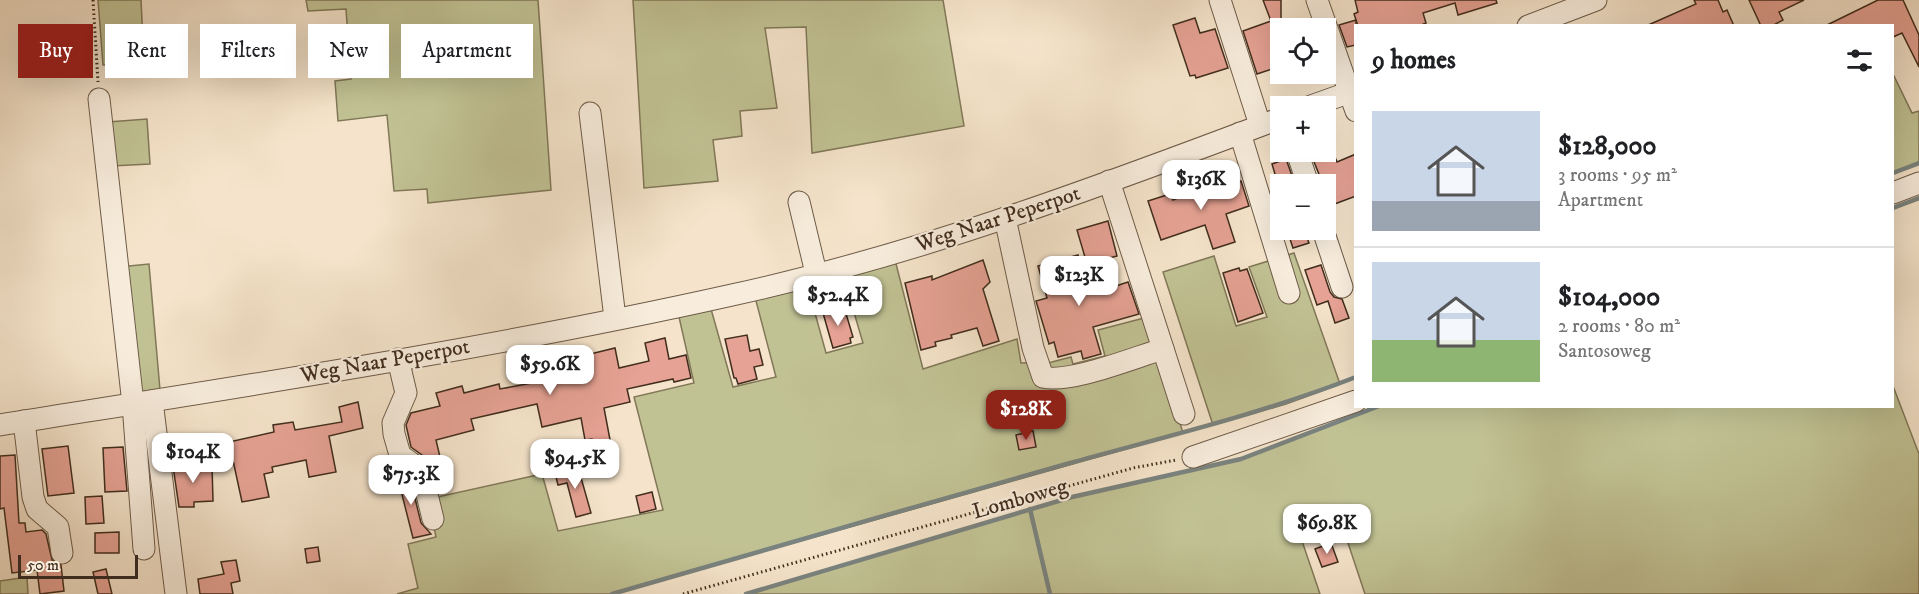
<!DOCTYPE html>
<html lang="en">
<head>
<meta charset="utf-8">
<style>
  :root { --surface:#fff; --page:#f6f6f6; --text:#202124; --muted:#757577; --line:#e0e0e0; --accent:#8f2418 }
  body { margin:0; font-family:"IM FELL DW Pica",serif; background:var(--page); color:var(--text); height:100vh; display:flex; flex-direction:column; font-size:22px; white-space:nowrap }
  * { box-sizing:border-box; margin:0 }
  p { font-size:20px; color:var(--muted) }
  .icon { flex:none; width:33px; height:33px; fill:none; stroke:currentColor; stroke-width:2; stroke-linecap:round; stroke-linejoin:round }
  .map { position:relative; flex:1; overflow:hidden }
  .details { position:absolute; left:1354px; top:24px; width:540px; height:384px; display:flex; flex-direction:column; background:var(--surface); border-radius:0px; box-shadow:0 6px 24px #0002 }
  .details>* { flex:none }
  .banner { position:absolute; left:18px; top:24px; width:570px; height:54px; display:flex; gap:12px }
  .fabs { position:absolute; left:1270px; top:18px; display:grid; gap:12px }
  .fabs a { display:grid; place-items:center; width:66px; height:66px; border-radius:0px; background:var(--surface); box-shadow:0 6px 24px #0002; font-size:30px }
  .scale { position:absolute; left:18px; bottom:15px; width:120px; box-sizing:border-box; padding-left:6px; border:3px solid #412d1d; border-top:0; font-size:16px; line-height:21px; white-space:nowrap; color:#412d1d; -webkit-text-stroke:4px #f8eddd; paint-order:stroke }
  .price { position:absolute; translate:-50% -51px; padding:0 14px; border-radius:12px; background:#fff; color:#222; font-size:20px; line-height:39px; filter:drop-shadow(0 2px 3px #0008) }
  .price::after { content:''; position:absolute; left:50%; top:36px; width:18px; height:14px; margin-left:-9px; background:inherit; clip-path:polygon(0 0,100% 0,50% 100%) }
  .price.on { background:var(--accent); color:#fff }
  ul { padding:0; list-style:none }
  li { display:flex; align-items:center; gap:18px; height:150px; padding:0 18px }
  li+li { border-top:2px solid var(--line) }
  li span { display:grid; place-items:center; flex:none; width:168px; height:120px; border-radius:0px; color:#555 }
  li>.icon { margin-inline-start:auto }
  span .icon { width:72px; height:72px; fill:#fffc; stroke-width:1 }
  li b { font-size:26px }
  h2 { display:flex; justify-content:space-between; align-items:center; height:72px; padding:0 18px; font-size:26px }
  .tag { padding:0 21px; border-radius:0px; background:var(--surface); box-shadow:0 6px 24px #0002; font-size:21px; line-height:54px }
  .tag.on { background:var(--accent); color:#fff }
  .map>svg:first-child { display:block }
  .green { fill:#c1c294; stroke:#817858; stroke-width:1.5 }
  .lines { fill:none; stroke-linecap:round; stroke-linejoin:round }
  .stream { stroke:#7a837f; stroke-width:4.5 }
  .building { fill:#e6a294; stroke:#412d1d; stroke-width:1.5 }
  .minor-casing { stroke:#6e5b48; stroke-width:23 }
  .path { stroke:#412d1d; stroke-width:3; stroke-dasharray:1.5 3; stroke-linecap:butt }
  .minor { stroke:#f8eddd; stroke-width:21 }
  .labels { text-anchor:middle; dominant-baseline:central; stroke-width:4.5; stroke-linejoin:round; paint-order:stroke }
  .street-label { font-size:22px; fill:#412d1d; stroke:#f8eddd }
</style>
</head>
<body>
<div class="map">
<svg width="1919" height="594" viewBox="0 0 1919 594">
  <rect width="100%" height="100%" fill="#f5e4cb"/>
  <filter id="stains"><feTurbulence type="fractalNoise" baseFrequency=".00333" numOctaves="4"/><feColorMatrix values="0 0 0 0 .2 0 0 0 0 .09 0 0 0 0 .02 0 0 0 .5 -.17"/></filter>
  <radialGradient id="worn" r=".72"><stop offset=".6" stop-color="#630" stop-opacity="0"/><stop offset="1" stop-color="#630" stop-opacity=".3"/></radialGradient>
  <g class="green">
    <polygon points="98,0 141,0 144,62 103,65"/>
    <polygon points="306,0 538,0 551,190 428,203 427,189 394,191 387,115 338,121 335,81 351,79 346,9 308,11"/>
    <polygon points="633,0 943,0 964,126 812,153 806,27 765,28 777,108 740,111 742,136 713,140 718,181 644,188"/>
    <polygon points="1893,74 1912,113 1919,111 1919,163 1893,173"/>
    <polygon points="147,119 150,164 111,166 108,122"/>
    <polygon points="1294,253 1340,384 1286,404 1213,425 1163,272 1214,256 1236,326 1267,317 1249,267"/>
    <polygon points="895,260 923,369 1017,339 1021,363 1052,362 1071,357 1073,364 1105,356 1098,330 1148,317 1183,433 612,594 397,594 418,588 408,544 436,537 428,499 542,474 558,531 663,510 634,397 694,383 679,317 711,309 733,387 776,377 755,297 807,284 826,353 863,343 843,275"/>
    <polygon points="149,264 160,390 134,395 119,267"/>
    <polygon points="1893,386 1919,454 1919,594 1365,594 1341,522 1300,535 1320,594 746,594 1072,497 1241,459 1379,407 1893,406"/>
    <polygon points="27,577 28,594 0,594 0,581"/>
  </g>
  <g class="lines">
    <g class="stream">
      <polyline points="1893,173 1919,163"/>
      <polyline points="1893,208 1919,198"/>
      <polyline points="1030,509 1050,594"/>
      <path d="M612 594C765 550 917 506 1070 463 1168 436 1261 414 1356 377"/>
      <polyline points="746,594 1072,497 1241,459 1379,406"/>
    </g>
  </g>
  <g class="building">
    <polygon points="1263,0 1281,0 1281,66 1257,74 1243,31 1271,21"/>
    <polygon points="1355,0 1496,0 1497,3 1458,15 1455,3 1423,13 1426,23 1419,26 1358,26 1354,14 1358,12"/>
    <polygon points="1694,0 1718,0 1723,12 1727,10 1734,26 1646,26 1696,4"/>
    <polygon points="1749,0 1804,0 1779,12 1783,20 1772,26 1761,26"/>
    <polygon points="1878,0 1903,0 1919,35 1919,67 1902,33 1893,37 1893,26 1825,26"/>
    <polygon points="1195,18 1200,33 1215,29 1228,68 1196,78 1195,75 1190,76 1173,25"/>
    <polygon points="1356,20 1356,45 1347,47 1339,25"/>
    <polygon points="1310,152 1333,152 1337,162 1356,154 1356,196 1332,205 1326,184 1323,184"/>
    <polygon points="1286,159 1295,184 1278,184 1272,164"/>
    <polygon points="1233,175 1236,183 1241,181 1249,206 1226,214 1235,242 1213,249 1205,225 1161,240 1148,201 1170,194 1173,200"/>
    <polygon points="1108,221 1117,256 1087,264 1077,230"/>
    <polygon points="1287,230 1304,230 1309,243 1293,248"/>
    <polygon points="1078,255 1088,290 1116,283 1116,286 1128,282 1139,314 1093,327 1101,354 1083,359 1081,351 1058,357 1054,342 1049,344 1036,301 1047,298 1038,266"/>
    <polygon points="983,260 990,282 983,289 999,341 983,346 977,328 951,335 952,338 935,342 936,346 921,350 905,283 932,276 932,280"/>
    <polygon points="1321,265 1330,292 1334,297 1342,299 1349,318 1335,323 1328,301 1317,305 1305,270"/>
    <polygon points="1239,268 1240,271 1247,269 1263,313 1238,322 1223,273"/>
    <polygon points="844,307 853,337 850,338 851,343 833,348 823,313"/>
    <polygon points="747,335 750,351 759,349 763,365 754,367 757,379 738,384 736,378 734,378 725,339"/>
    <polygon points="665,338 669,359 686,355 691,378 674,382 673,379 627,389 630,402 604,408 611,445 594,449 592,439 585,440 581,418 542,427 537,404 471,419 474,430 436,440 440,457 429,460 411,447 406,425 411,413 440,406 436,393 462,386 464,393 499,384 500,389 532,383 529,369 615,348 619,368 649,361 645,343"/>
    <polygon points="358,402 363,428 329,436 336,472 309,477 306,460 272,467 273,472 264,474 269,497 242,502 229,442 274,432 273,425 293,422 295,430 342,422 339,407"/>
    <polygon points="1033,431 1036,447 1019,450 1016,435"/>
    <polygon points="68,446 74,493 48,496 42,449"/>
    <polygon points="123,447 127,491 105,492 103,448"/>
    <polygon points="15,455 19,523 25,523 26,532 42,530 46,534 52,560 61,565 64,591 40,594 37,570 12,573 4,508 0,509 0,456"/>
    <polygon points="184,461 184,466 212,465 213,501 194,502 194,507 179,507 173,466"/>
    <polygon points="578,467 591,513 576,517 567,483 558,485 555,473"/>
    <polygon points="399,470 410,478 421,523 431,534 413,538 396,471"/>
    <polygon points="652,492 656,509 640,513 636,496"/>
    <polygon points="102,496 104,523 86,524 85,497"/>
    <polygon points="119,532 119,553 95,553 95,533"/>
    <polygon points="1331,543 1338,562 1322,567 1315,549"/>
    <polygon points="318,547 320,561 307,563 305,549"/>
    <polygon points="236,560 240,581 231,583 233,594 200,594 198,579 224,574 221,562"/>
    <polygon points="106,569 112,594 98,594 93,572"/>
  </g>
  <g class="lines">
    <defs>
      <g id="minor">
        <polyline points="1220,0 1260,125"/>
        <polyline points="1317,0 1356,111"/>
        <polyline points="1528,26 1596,0"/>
        <polyline points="99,99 133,404 144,549"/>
        <polyline points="1311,106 1356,90"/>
        <polyline points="590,113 615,318"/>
        <polyline points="1240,133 1289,293"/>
        <polyline points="1297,152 1308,184"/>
        <polyline points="1109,181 1184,414"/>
        <polyline points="1893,193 1919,183"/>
        <polyline points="799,202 816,273"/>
        <path d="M1005 218 1033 348 1043 377C1070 384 1135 357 1163 349"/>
        <polyline points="1323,230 1342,287"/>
        <polyline points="398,359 406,393 393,423 394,434 400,455 421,470 433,519"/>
        <polyline points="152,401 176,594"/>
        <polyline points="24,421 33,497 37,509 58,527 62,553"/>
        <path d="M0 425C244 386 490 349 732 295 920 254 1101 186 1281 118"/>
        <polyline points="1193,457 1356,401"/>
      </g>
    </defs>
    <use href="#minor" class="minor-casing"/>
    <g class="path">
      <polyline points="93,0 98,82"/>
      <polyline points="683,594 1133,468 1176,460"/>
    </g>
    <use href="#minor" class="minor"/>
  </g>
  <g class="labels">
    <g class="street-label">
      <text transform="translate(998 219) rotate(-18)">Weg Naar Peperpot</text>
      <text transform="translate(385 361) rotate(-10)">Weg Naar Peperpot</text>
      <text transform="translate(1020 499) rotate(-16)">Lomboweg</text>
    </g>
  </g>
  <rect width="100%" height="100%" filter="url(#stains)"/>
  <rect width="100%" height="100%" fill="url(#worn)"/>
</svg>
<div class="fabs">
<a><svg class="icon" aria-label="locate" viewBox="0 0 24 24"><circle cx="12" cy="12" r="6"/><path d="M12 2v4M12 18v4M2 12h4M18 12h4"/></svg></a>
<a>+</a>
<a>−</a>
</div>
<div class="scale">50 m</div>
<b class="price" style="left:1201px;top:211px">$136K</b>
<b class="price" style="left:1079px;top:307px">$123K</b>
<b class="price" style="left:838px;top:327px">$52.4K</b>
<b class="price" style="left:550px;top:396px">$59.6K</b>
<b class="price on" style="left:1026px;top:441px">$128K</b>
<b class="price" style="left:193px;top:484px">$104K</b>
<b class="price" style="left:575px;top:490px">$94.5K</b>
<b class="price" style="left:411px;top:506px">$75.3K</b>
<b class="price" style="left:1327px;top:555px">$69.8K</b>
<div class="banner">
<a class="tag on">Buy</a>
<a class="tag">Rent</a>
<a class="tag">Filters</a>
<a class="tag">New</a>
<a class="tag">Apartment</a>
</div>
<section class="details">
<h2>9 homes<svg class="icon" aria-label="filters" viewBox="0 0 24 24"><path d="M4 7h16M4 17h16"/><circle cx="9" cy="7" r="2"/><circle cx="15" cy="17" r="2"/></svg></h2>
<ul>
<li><span style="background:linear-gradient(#c9d6e8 75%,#9aa5b1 0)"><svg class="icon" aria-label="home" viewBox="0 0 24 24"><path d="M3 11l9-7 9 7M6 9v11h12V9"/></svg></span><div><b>$128,000</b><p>3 rooms · 95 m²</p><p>Apartment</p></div></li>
<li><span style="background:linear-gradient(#c9d6e8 65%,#8fb573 0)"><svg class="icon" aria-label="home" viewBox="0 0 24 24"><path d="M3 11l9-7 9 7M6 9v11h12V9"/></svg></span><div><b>$104,000</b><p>2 rooms · 80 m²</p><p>Santosoweg</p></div></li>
</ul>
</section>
</div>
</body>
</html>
